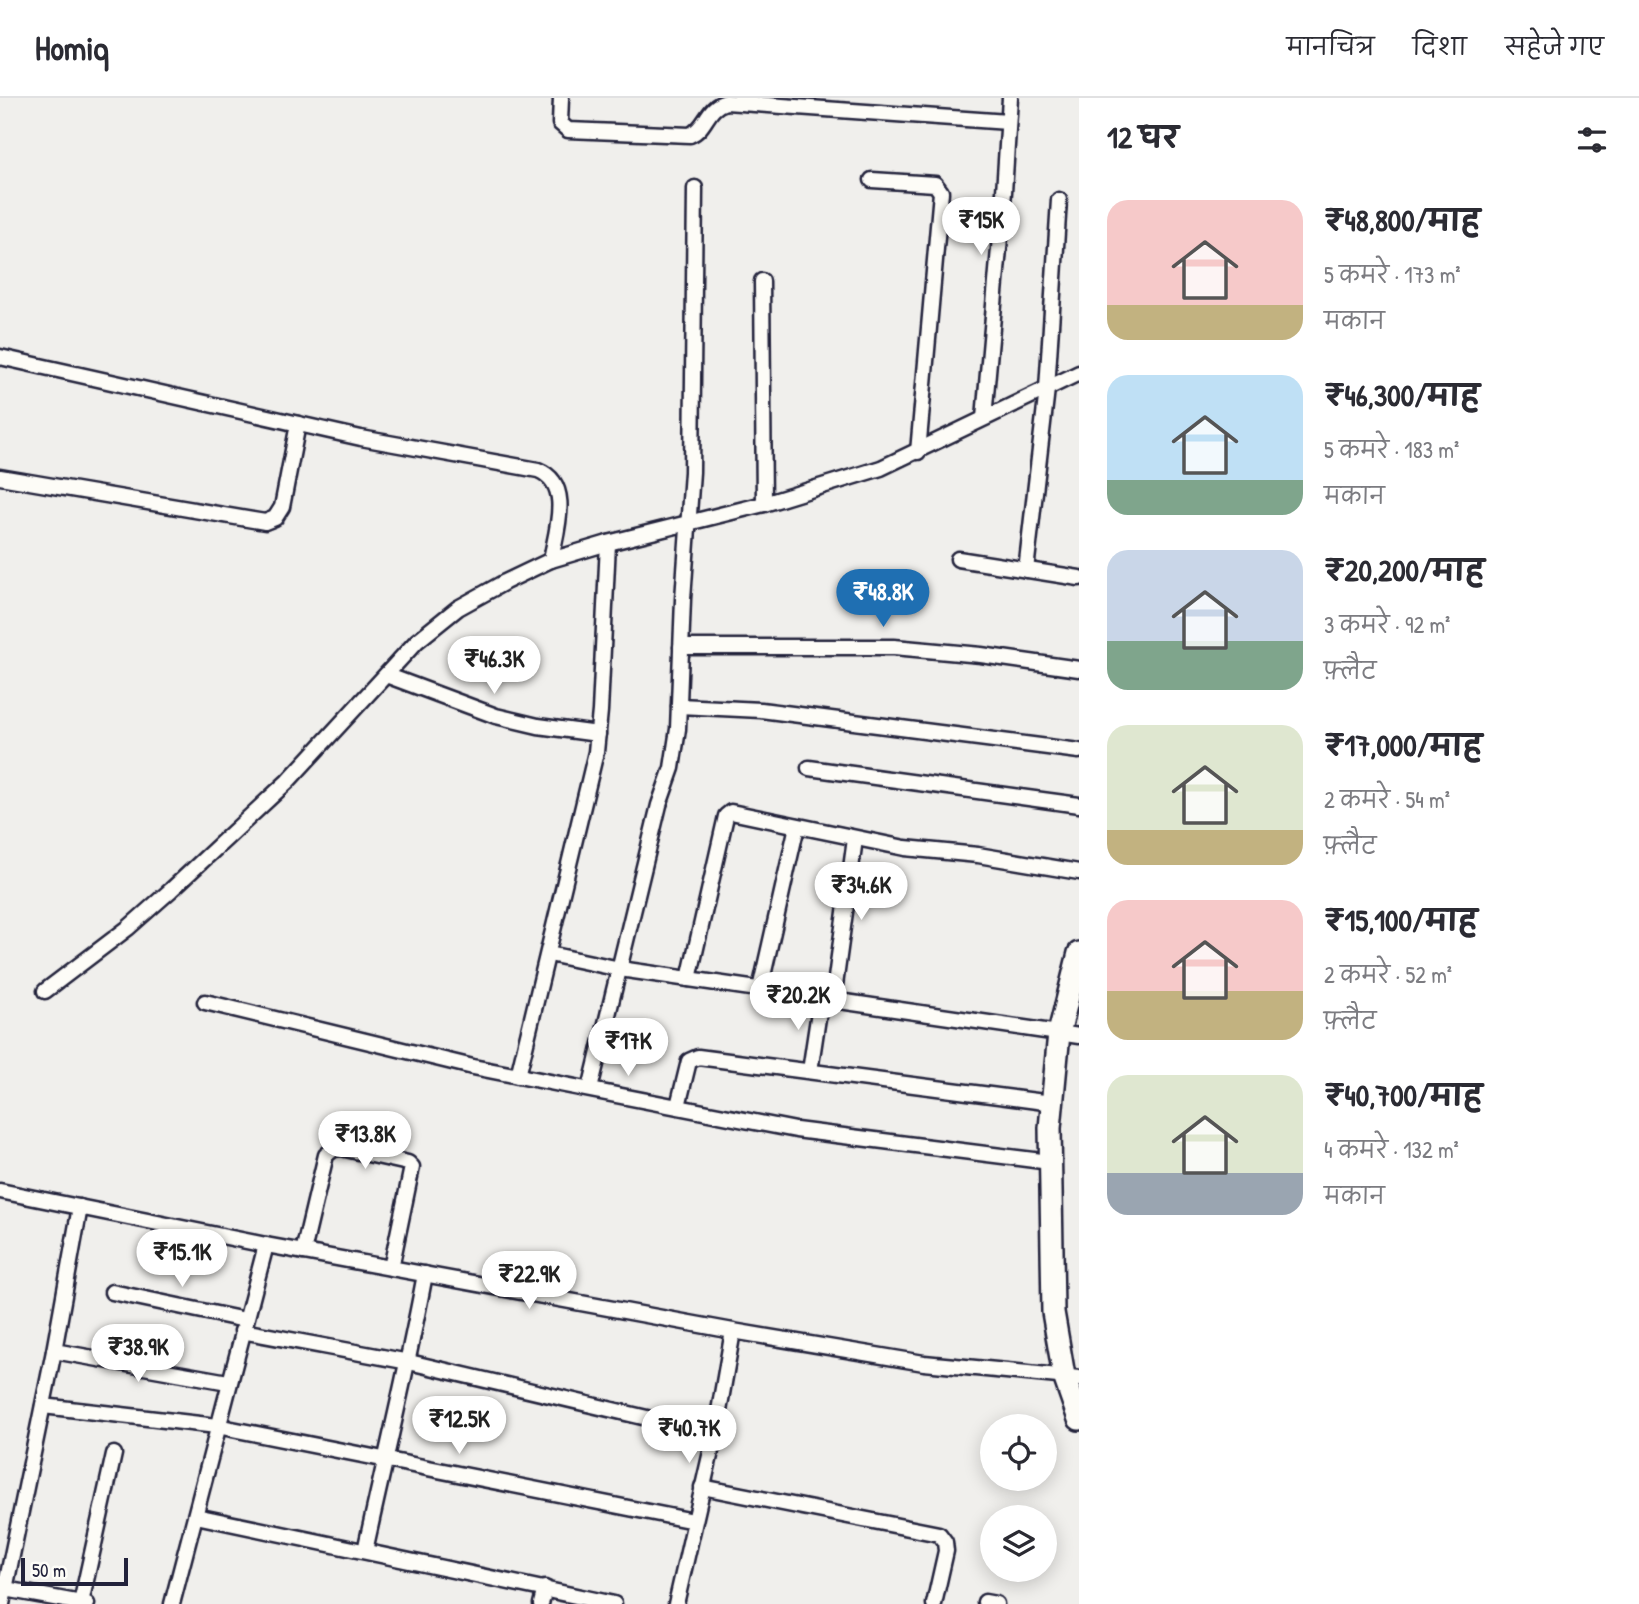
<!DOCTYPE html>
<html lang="hi">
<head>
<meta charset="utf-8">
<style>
  :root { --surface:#fff; --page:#f2f2f3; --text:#2b2b33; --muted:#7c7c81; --line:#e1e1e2; --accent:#1f6fb2 }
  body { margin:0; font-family:"Patrick Hand","Playpen Sans Deva",sans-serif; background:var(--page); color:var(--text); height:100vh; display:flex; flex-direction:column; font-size:26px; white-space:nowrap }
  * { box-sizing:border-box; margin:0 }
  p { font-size:23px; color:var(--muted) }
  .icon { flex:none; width:38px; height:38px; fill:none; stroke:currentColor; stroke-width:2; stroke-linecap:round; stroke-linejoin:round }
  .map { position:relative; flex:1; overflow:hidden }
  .details { display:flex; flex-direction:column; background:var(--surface); width:560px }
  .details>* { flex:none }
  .buttons { position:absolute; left:980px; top:1316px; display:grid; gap:14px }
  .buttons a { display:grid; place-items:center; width:77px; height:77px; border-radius:50%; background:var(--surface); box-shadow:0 4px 18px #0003; font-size:35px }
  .scale { position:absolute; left:21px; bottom:18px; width:107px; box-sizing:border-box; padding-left:7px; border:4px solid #22223b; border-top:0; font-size:19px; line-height:24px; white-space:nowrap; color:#22223b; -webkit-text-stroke:5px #fdfcf7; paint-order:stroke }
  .price { position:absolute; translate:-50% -60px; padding:0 16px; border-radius:24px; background:#fff; color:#222; font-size:23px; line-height:46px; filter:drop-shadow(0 2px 4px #0008) }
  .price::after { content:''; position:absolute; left:50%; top:42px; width:21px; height:16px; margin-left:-10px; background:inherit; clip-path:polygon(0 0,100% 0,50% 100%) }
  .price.active { background:var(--accent); color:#fff }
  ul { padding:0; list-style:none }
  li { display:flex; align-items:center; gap:21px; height:175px; padding:0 28px }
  li span { display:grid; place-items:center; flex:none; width:196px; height:140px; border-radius:21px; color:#555 }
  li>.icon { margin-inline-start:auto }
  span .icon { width:84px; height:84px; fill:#fffc; stroke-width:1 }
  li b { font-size:30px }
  h2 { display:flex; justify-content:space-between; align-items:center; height:84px; padding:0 28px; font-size:30px }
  header { display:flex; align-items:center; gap:42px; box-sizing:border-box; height:98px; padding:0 35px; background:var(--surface); border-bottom:2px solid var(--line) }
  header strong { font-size:33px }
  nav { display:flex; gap:38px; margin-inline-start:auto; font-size:24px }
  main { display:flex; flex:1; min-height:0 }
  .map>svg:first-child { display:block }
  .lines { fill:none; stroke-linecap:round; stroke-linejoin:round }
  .street-casing { stroke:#22223b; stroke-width:19 }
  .secondary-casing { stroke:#22223b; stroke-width:26 }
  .street { stroke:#fdfcf7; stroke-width:14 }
  .secondary { stroke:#fdfcf7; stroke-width:21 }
</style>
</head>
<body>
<header>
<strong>Homiq</strong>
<nav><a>मानचित्र</a><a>दिशा</a><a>सहेजे गए</a></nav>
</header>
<main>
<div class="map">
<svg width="1079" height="1506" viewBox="0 0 1079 1506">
  <rect width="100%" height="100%" fill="#f0efec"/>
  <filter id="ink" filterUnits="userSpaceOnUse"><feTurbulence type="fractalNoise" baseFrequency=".0143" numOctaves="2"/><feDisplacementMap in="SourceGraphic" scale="14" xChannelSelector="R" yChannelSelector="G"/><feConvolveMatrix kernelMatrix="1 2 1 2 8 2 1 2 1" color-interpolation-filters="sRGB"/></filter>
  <g filter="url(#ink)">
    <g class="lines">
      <defs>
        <g id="street">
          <path d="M561 0 560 25 568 32 690 37C707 30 706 9 726 4L1008 24"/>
          <polyline points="872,82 935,86 941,94 918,354"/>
          <polyline points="762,183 764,406"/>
          <path d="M0 259 361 340 538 372C573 386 556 433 551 462"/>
          <polyline points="984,320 1004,94 1010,0"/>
          <polyline points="0,379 265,424 275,420 282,409 298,326"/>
          <polyline points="958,461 1079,480"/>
          <polyline points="1026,472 1047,291 1059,102"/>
          <polyline points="681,549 894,549 981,557 1079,571"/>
          <polyline points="386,577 496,618 538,628 598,636"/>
          <polyline points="679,608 761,612 1079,653"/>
          <polyline points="809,670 1079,707"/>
          <polyline points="549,856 620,871 1079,938"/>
          <polyline points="689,881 726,718 731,714 905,750 978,757 1079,774"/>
          <polyline points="760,891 797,728"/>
          <polyline points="45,893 128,830 171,792 288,683 417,543 458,510 505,484 551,462 608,445 764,406 881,370 1079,275"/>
          <polyline points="833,902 855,741"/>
          <polyline points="205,904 473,969 796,1032 1050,1064"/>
          <polyline points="810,973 821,900"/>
          <polyline points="518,978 596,654 600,613 608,445"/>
          <polyline points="590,991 659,707 672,670 678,631 683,501 692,374 695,90"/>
          <polyline points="678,1008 689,963 698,959 1052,1005"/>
          <polyline points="0,1093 266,1147 733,1233 924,1265 1079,1280"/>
          <polyline points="303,1154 326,1057 334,1051 341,1050 408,1065 412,1069 391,1170"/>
          <polyline points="112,1194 245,1222"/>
          <polyline points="242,1233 409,1264 715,1336"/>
          <polyline points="54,1253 228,1284"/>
          <polyline points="43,1308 217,1328 694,1423"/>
          <polyline points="702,1389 939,1436 945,1444 946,1453 934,1506"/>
          <polyline points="196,1418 614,1506"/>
          <path d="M365 1453C385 1360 408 1269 425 1176"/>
          <polyline points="0,1490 87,1506"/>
          <polyline points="985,1504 996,1506"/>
          <polyline points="81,1505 114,1356"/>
          <polyline points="2,1506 54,1253 80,1109"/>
          <polyline points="172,1506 266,1147"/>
          <polyline points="541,1506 545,1490"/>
          <polyline points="676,1506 715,1336 733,1233"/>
        </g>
        <polyline id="secondary" points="1079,855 1059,935 1050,1030 1053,1214 1064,1278 1079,1321"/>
      </defs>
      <use href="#street" class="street-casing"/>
      <use href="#secondary" class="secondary-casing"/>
      <use href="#street" class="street"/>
      <use href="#secondary" class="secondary"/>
    </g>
  </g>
</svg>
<div class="buttons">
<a><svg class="icon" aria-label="locate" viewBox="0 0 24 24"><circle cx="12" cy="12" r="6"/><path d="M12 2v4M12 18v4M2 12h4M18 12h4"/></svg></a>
<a><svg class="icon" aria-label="layers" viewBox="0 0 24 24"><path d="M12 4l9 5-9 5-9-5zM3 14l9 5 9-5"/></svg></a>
</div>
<div class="scale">50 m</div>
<b class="price" style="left:981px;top:159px">₹15K</b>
<b class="price active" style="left:883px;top:531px">₹48.8K</b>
<b class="price" style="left:494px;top:598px">₹46.3K</b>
<b class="price" style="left:861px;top:824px">₹34.6K</b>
<b class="price" style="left:798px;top:934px">₹20.2K</b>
<b class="price" style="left:628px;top:980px">₹17K</b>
<b class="price" style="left:365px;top:1073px">₹13.8K</b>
<b class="price" style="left:182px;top:1191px">₹15.1K</b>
<b class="price" style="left:529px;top:1213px">₹22.9K</b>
<b class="price" style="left:138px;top:1286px">₹38.9K</b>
<b class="price" style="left:459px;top:1358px">₹12.5K</b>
<b class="price" style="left:689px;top:1367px">₹40.7K</b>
</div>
<section class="details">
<h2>12 घर<svg class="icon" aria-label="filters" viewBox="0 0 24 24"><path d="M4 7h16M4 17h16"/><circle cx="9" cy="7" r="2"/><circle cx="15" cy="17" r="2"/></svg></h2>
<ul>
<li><span style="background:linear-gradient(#f6c9c9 75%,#c2b280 0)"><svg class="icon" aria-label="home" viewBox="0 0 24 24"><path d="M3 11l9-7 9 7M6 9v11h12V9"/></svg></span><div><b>₹48,800/माह</b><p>5 कमरे · 173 m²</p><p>मकान</p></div></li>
<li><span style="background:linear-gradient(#bfe0f5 75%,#7fa58c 0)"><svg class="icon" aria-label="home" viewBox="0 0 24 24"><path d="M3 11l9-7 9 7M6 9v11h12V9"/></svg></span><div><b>₹46,300/माह</b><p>5 कमरे · 183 m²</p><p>मकान</p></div></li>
<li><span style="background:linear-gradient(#c9d6e8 65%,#7fa58c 0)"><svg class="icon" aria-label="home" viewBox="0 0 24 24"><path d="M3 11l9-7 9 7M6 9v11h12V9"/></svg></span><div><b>₹20,200/माह</b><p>3 कमरे · 92 m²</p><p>फ़्लैट</p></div></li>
<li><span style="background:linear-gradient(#dfe7d0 75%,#c2b280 0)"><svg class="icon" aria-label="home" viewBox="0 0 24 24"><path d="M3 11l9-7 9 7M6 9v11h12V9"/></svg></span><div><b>₹17,000/माह</b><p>2 कमरे · 54 m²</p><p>फ़्लैट</p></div></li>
<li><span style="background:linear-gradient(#f6c9c9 65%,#c2b280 0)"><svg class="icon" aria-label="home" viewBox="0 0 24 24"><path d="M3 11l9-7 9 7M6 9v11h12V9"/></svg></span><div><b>₹15,100/माह</b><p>2 कमरे · 52 m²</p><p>फ़्लैट</p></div></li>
<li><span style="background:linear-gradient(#dfe7d0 70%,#9aa5b1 0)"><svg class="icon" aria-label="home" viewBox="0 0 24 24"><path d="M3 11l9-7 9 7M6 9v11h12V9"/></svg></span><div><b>₹40,700/माह</b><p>4 कमरे · 132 m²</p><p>मकान</p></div></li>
</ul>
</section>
</main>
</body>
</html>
